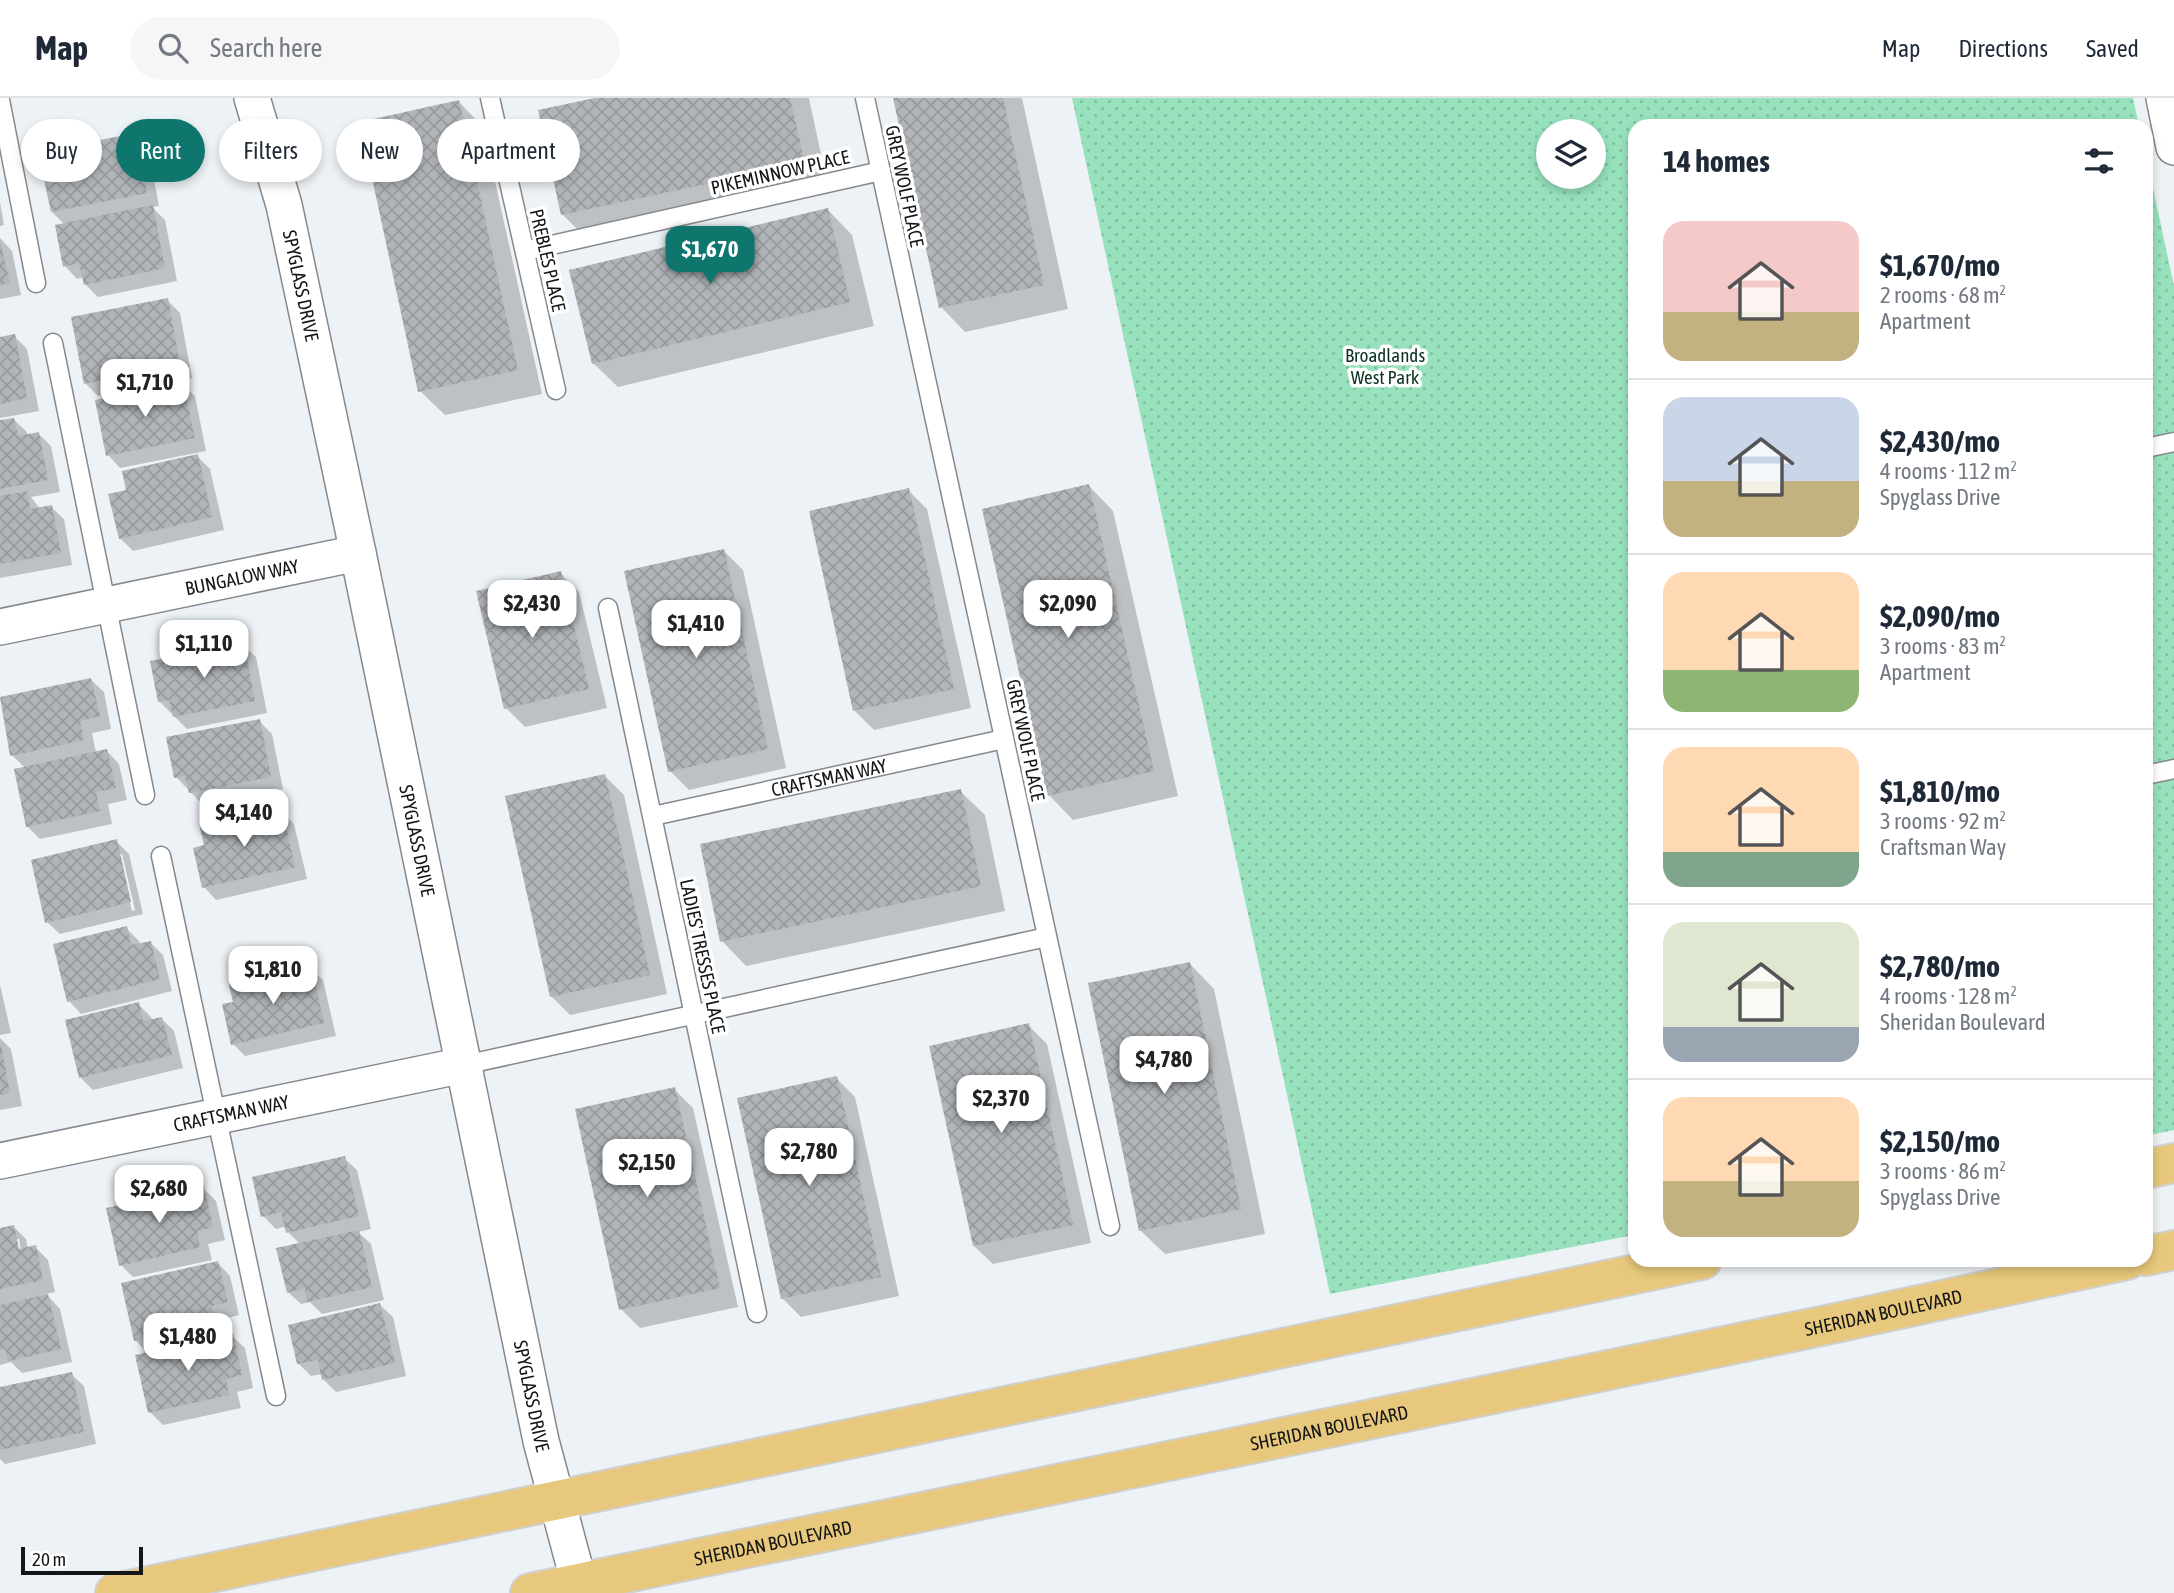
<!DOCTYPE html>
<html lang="en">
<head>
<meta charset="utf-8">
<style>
  :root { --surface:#fff; --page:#f6f6f7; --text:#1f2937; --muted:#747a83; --line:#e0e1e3; --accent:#0f766e }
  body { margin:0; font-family:"Asap Condensed",sans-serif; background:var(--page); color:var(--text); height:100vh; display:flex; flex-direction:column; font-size:26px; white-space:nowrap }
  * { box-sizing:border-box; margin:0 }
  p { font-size:23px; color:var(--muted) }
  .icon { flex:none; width:38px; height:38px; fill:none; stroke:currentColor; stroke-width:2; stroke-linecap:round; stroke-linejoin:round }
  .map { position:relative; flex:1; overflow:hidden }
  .details { position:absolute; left:1628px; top:21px; width:525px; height:1148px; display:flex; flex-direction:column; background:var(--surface); border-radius:21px; box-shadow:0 4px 10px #0003 }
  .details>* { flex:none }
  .top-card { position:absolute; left:21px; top:21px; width:665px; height:63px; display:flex; gap:14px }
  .buttons { position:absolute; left:1536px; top:21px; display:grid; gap:14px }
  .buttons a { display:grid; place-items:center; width:70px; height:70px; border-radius:50%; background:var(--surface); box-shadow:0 4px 10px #0003; font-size:35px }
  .scale { position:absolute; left:21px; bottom:18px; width:122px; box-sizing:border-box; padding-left:7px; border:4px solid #131516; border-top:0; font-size:19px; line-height:24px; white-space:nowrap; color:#131516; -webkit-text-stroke:5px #fff; paint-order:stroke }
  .price { position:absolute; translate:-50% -60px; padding:0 16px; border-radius:14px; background:#fff; color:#222; font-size:23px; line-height:46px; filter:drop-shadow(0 2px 4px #0008) }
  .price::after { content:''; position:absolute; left:50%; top:42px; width:21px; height:16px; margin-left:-10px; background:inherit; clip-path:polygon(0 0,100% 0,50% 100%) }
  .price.selected { background:var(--accent); color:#fff }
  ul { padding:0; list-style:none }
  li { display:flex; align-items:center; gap:21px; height:175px; padding:0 35px }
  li+li { border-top:2px solid var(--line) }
  li span { display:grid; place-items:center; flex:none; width:196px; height:140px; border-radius:21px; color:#555 }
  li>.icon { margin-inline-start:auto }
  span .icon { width:84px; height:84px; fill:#fffc; stroke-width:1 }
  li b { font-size:30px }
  h2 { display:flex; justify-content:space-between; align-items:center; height:84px; padding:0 35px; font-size:30px }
  .pill { padding:0 24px; border-radius:32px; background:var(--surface); box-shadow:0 4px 10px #0003; font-size:24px; line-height:63px }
  .pill.selected { background:var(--accent); color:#fff }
  header { display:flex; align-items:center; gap:42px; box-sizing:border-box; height:98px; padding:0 35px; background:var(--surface); border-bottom:2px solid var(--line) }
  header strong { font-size:33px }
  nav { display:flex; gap:38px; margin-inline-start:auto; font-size:24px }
  .search { width:490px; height:63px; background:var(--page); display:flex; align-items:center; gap:18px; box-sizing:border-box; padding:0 24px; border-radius:38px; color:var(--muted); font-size:26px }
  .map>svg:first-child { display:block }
  .park { fill:url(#park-dots); fill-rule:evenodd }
  .shadow { fill:#0003; fill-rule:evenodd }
  .building { fill:url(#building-cross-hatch) }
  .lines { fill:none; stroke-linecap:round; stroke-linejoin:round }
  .service-casing { stroke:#85888d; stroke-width:21 }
  .minor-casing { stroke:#85888d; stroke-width:38 }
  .primary-casing { stroke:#d0d0d0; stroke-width:42 }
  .service { stroke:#fff; stroke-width:18 }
  .minor { stroke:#fff; stroke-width:35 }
  .primary { stroke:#e7c87c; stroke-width:38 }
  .labels { text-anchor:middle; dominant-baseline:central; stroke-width:7; stroke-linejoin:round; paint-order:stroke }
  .street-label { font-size:19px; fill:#131516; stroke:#fff }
  .park-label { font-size:19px; fill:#0d3323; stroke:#fff }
</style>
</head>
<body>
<header>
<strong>Map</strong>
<div class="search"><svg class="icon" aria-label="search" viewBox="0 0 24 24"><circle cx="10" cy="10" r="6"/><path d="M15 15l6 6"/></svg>Search here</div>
<nav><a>Map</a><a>Directions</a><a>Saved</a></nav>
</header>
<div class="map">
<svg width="2174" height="1495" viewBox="0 0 2174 1495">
  <defs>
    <pattern id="park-dots" width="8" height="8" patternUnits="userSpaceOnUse" patternTransform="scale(1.75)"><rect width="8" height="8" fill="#97e2bd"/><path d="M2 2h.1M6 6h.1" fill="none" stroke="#81c1a2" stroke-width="1.8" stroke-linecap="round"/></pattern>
    <pattern id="building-cross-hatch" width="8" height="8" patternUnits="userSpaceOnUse" patternTransform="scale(1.75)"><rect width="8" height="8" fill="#b1b5b9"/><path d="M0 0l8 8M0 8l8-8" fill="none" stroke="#979b9e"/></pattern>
  </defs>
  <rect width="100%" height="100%" fill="#edf2f6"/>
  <g class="park">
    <path d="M1072 0H2133L2139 28H1634V1137L1330 1196ZM1549 33H1594V79H1549Z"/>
    <polygon points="2146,57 2174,188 2174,1032 2146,1038"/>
  </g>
  <g class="shadow">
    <polygon points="603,0 809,0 828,89 587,141 563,117"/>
    <polygon points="895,0 1022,0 1068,211 965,234 941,209"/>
    <polygon points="459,4 483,29 542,296 445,317 420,293"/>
    <polygon points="135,37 148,49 159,108 152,109 165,122 177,183 98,199 85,186 84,179 77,181 65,168 65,127 52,114"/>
    <polygon points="0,104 4,127 0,128"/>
    <polygon points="828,112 852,137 874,228 618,289 593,265"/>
    <polygon points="0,140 12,153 21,197 0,201"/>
    <polygon points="167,202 180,215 192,280 98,298 85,285"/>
    <polygon points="14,238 27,251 39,313 0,320 0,241"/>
    <polygon points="183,286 195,298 206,353 120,370 108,357"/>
    <polygon points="14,322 27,334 27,338 39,336 51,348 60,394 31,399 40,411 51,409 64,421 72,467 0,480 0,324"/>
    <polygon points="197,358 210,371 224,432 133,453 120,440"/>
    <polygon points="1089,388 1113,413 1178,698 1073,722 1049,697"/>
    <polygon points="908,392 927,411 971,610 874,632 855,613 811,414"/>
    <polygon points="724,453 743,472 786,670 689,692 670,673"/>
    <polygon points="560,475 579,494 607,610 525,629 506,610"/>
    <polygon points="243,547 256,559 267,615 187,631 159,603"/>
    <polygon points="91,582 104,594 111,631 92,635 96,655 107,653 119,666 127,702 108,706 112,726 40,741 27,728 25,670 12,657"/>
    <polygon points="259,623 272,636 283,691 203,707 176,679"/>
    <polygon points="605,678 624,697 667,896 570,917 551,898"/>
    <polygon points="960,693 985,717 1005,813 746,868 722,843"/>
    <polygon points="281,713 294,726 307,781 216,802 204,789 206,748"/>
    <path d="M116 743 129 756 143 816 60 836 47 824ZM118 756H122L135 812 132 813Z"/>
    <polygon points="126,830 139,843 140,847 150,844 163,857 172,893 81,916 69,903"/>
    <polygon points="1190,866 1214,891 1265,1136 1165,1156 1140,1132"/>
    <polygon points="310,870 323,882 336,938 245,958 233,946 235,905"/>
    <polygon points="0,887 11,935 0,937"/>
    <polygon points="138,906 151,919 152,923 162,921 174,933 183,970 93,992 80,979"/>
    <polygon points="1028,927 1047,946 1091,1145 993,1166 974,1148"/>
    <polygon points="0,940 11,951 22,1008 0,1012"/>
    <polygon points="836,980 855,999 899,1198 801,1219 782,1200"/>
    <polygon points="674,991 693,1010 738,1209 640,1230 621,1211"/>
    <polygon points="344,1060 357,1072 371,1131 358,1134 371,1146 384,1202 322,1216 310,1204 301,1206 288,1194 301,1147 288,1134 287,1128 276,1131 263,1118"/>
    <polygon points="203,1090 216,1103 225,1142 208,1146 212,1162 133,1179 121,1167"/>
    <path d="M13 1128 26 1141 28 1151 35 1149 48 1162 55 1194 46 1196 60 1211 72 1264 22 1275 11 1264 0 1267V1131ZM15 1141H19L22 1159 19 1160Z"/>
    <polygon points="218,1165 230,1178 239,1217 223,1221 227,1239 232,1238 245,1250 253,1290 237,1294 241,1310 163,1327 150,1314 149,1256 135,1242"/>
    <polygon points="380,1207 393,1219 406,1278 336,1294 324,1282 322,1276 311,1278 298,1265"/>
    <polygon points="71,1276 84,1288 96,1346 5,1366 0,1361 0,1291"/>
  </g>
  <g class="building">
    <polygon points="595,0 790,0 805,65 561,117 538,12"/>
    <polygon points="893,0 1003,0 1044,187 939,210"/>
    <polygon points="459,2 518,272 418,294 360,24"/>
    <polygon points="136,35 147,95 51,114 38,54"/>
    <polygon points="153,107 165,170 84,187 79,165 63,169 55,127"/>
    <polygon points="828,110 850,204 592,266 569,172"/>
    <polygon points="0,143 10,185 0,187"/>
    <polygon points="168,200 180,267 84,286 71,219"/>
    <polygon points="15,236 27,300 0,306 0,239"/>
    <polygon points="183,284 195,340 106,358 95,302"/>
    <polygon points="14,320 18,338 39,334 48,382 0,391 0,322"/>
    <polygon points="198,356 212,419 119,441 108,396 126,392 122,373"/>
    <polygon points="1089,386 1154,673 1047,698 982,411"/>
    <polygon points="909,390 954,591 853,613 809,413"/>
    <polygon points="27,393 30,411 52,407 61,455 0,466 0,398"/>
    <polygon points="724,451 768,651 668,674 624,473"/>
    <polygon points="561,473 589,591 504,611 476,493"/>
    <polygon points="244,545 255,603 173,619 169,602 158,604 150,563"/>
    <polygon points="91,580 100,618 80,623 84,642 10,658 0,599"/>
    <polygon points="260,621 271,679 189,695 185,678 174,680 166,639"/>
    <polygon points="107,651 116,690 96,694 100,713 26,729 14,671"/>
    <polygon points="605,676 650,877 550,899 505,698"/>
    <polygon points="961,691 981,788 720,844 700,746"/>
    <polygon points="282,711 295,769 202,790 193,750 204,747 200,730"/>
    <polygon points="117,741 131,804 45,825 31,762"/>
    <polygon points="127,828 131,847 151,843 160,881 67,904 53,846"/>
    <polygon points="1190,864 1241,1111 1139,1133 1088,885"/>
    <polygon points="311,868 324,925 231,947 222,906 233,904 229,887"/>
    <polygon points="139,904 143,923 162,919 172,957 79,980 65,922"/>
    <polygon points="1029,925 1073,1127 973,1148 929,948"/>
    <polygon points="1,947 10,995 0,997 0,948"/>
    <polygon points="837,978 881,1179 781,1201 737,1000"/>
    <polygon points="675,989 720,1190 619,1212 575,1011"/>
    <polygon points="345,1058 359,1118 286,1135 281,1114 261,1119 252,1079"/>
    <polygon points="204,1088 213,1130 197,1133 200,1149 119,1168 106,1110"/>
    <polygon points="14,1127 19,1151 36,1147 43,1182 0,1191 0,1130"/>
    <polygon points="359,1132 372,1189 307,1204 305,1190 287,1195 276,1150"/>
    <polygon points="218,1163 228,1204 212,1208 215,1224 134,1243 121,1185"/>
    <polygon points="48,1196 61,1251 8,1263 5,1251 0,1252 0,1207"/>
    <polygon points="380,1205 395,1265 322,1282 318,1262 297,1266 288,1227"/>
    <polygon points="233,1236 242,1277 226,1281 229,1297 148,1315 135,1257"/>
    <polygon points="72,1274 84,1334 0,1352 0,1289"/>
  </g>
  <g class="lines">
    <defs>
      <g id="service">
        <polyline points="490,0 556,292"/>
        <polyline points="865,0 1110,1128"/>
        <polyline points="0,2 36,185"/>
        <polyline points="525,153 881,73"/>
        <polyline points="53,245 145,697"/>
        <polyline points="2146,350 2174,344"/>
        <polyline points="608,510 757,1215"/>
        <polyline points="2146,677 2174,671"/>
        <path id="s1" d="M653 718 1004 641"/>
        <polyline points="161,758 276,1298"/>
        <polyline points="464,967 1047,839"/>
      </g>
      <g id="minor">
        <path id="s2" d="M252 0 284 107 358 455 541 1343 579 1485"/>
        <polyline points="2164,0 2174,49"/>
        <path id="s3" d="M0 529 358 455"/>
        <path id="s4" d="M0 1063 464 967"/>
      </g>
      <g id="primary">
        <polyline points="2146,1071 2174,1065"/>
        <polyline points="2146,1158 2174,1152"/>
        <polyline points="115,1495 1702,1162"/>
        <path id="s5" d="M530 1495 1831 1226 2127 1162"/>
      </g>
    </defs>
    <use href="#service" class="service-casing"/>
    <use href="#minor" class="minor-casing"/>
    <use href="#primary" class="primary-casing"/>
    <use href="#service" class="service"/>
    <use href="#minor" class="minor"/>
    <use href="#primary" class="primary"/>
  </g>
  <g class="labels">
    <g class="street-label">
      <text transform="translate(780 74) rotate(-13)">PIKEMINNOW PLACE</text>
      <text transform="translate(905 88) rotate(78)">GREY WOLF PLACE</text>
      <text transform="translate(548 162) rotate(77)">PREBLES PLACE</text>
      <text stroke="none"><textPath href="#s2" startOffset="194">SPYGLASS DRIVE</textPath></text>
      <text stroke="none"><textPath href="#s3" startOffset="247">BUNGALOW WAY</textPath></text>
      <text transform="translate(1026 642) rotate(78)">GREY WOLF PLACE</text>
      <text stroke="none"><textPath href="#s1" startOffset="180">CRAFTSMAN WAY</textPath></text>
      <text stroke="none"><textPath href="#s2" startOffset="761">SPYGLASS DRIVE</textPath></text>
      <text transform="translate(703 858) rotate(78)">LADIES' TRESSES PLACE</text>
      <text stroke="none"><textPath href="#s4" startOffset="236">CRAFTSMAN WAY</textPath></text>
      <text stroke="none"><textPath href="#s5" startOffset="1382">SHERIDAN BOULEVARD</textPath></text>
      <text stroke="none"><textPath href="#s2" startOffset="1328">SPYGLASS DRIVE</textPath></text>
      <text stroke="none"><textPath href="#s5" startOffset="816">SHERIDAN BOULEVARD</textPath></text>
      <text stroke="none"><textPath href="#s5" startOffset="248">SHERIDAN BOULEVARD</textPath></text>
    </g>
    <g class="park-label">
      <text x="1385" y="257">Broadlands<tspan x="1385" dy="22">West Park</tspan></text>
    </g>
  </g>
</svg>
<div class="buttons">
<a><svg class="icon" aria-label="layers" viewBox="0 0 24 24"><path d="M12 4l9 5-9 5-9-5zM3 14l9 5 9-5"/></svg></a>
</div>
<div class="scale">20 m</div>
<b class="price selected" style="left:710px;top:188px">$1,670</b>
<b class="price" style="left:145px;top:321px">$1,710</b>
<b class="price" style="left:532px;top:542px">$2,430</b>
<b class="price" style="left:1068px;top:542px">$2,090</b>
<b class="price" style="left:696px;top:562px">$1,410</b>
<b class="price" style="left:204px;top:582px">$1,110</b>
<b class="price" style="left:244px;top:751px">$4,140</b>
<b class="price" style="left:273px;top:908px">$1,810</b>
<b class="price" style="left:1164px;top:998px">$4,780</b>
<b class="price" style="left:1001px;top:1037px">$2,370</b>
<b class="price" style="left:809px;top:1090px">$2,780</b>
<b class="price" style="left:647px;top:1101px">$2,150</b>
<b class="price" style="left:159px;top:1127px">$2,680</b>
<b class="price" style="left:188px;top:1275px">$1,480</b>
<div class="top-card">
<a class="pill">Buy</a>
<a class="pill selected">Rent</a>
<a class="pill">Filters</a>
<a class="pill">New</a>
<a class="pill">Apartment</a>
</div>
<section class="details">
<h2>14 homes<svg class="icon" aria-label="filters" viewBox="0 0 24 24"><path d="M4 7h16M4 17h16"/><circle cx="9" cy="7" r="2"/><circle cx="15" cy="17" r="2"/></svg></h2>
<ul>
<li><span style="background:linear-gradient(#f6c9c9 65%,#c2b280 0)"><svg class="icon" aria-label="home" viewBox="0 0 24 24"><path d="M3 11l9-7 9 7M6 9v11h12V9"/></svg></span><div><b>$1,670/mo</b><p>2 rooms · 68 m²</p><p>Apartment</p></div></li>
<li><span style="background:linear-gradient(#c9d6e8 60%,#c2b280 0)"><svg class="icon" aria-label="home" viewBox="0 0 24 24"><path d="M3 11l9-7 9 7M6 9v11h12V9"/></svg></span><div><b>$2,430/mo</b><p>4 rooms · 112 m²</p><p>Spyglass Drive</p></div></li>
<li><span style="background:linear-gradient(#ffd9b3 70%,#8fb573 0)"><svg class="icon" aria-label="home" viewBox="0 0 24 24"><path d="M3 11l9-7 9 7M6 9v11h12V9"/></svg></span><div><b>$2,090/mo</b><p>3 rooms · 83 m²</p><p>Apartment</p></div></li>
<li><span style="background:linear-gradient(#ffd9b3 75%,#7fa58c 0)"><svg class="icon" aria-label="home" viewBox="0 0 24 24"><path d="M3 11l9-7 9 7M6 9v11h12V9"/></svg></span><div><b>$1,810/mo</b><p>3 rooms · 92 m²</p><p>Craftsman Way</p></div></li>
<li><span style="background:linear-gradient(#dfe7d0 75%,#9aa5b1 0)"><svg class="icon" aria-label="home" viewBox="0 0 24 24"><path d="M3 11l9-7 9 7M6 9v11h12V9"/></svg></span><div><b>$2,780/mo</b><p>4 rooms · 128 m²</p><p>Sheridan Boulevard</p></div></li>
<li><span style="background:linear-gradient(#ffd9b3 60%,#c2b280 0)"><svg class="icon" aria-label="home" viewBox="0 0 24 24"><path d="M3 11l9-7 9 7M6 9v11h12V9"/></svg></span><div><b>$2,150/mo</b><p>3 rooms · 86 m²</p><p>Spyglass Drive</p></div></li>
</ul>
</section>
</div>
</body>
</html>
